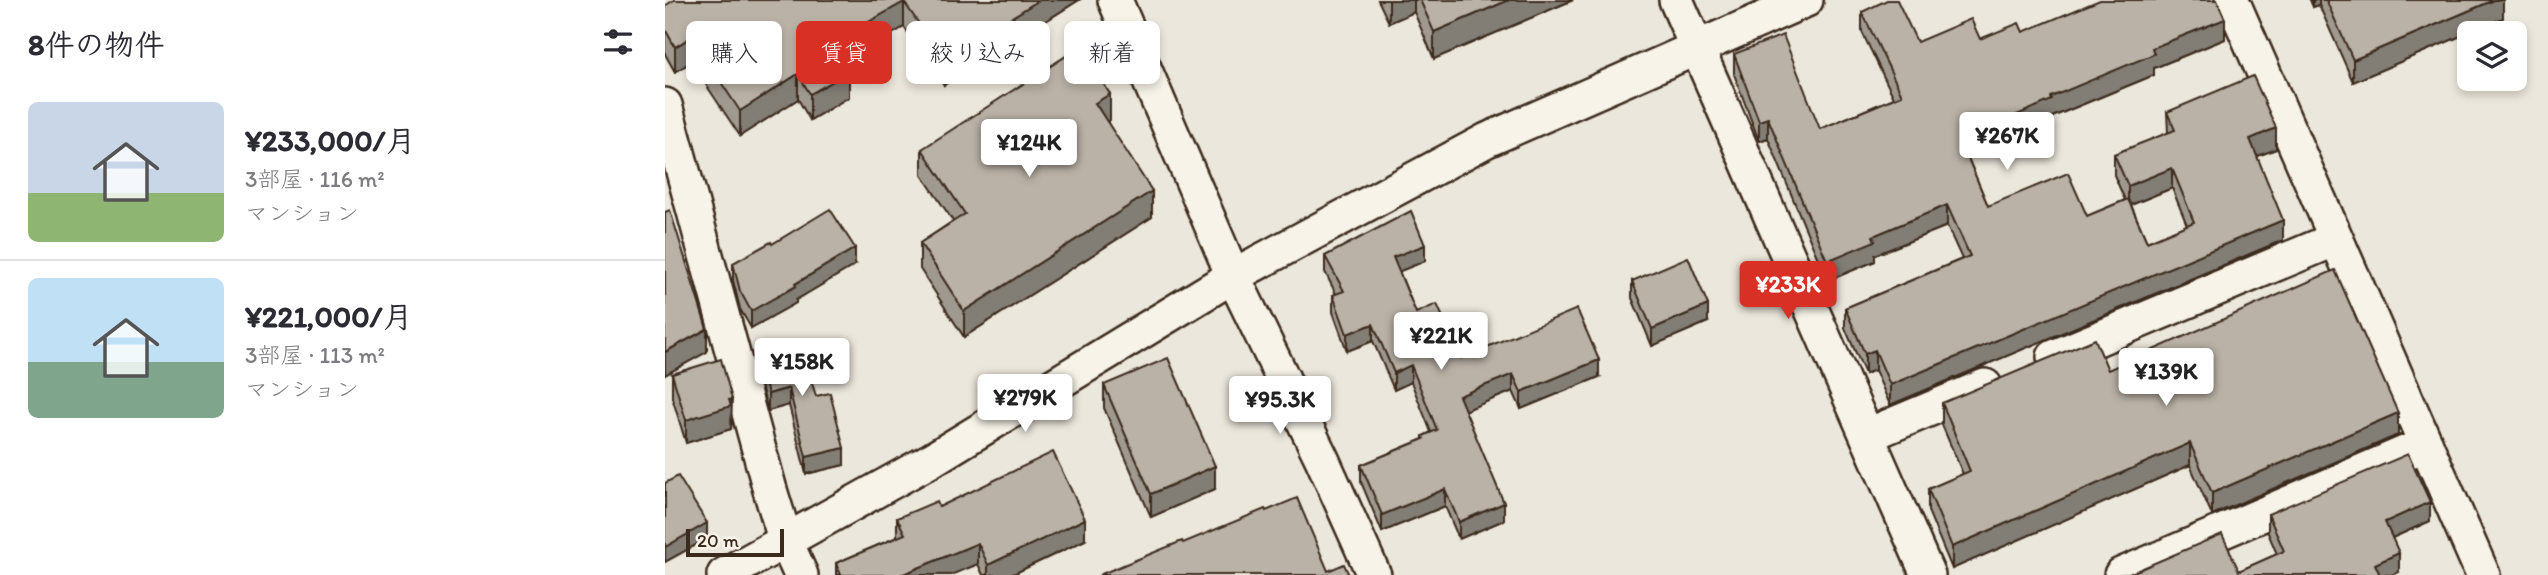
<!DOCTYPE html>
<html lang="ja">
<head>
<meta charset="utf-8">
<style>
  :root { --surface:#fff; --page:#f2f2f3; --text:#2b2b33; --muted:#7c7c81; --line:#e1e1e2; --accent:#d93025 }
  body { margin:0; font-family:Itim,"Klee One",sans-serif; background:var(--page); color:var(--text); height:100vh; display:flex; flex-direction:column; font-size:26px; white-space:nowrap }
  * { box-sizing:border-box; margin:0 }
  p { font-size:23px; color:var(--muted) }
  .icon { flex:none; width:38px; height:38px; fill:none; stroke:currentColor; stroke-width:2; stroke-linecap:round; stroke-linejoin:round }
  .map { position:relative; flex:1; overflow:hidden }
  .sheet { display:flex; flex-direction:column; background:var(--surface); width:665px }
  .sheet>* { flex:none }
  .guide { position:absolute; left:21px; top:21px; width:665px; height:63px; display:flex; gap:14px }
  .controls { position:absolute; left:1792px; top:21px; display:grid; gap:14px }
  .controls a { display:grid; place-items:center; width:70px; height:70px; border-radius:10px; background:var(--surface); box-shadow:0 4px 10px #0003; font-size:35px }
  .scale { position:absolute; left:21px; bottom:18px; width:98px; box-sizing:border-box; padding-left:7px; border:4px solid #3b2a1e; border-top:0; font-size:19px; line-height:24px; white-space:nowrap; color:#3b2a1e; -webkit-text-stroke:5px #f7f3e8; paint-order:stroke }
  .price { position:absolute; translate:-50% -60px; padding:0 16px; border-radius:7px; background:#fff; color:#222; font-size:23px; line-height:46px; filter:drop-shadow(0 2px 4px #0008) }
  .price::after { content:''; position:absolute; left:50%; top:42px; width:21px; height:16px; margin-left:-10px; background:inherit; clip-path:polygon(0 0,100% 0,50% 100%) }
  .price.on { background:var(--accent); color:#fff }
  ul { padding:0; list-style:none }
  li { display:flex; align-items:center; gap:21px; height:175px; padding:0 28px }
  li+li { border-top:2px solid var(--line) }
  li span { display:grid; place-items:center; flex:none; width:196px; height:140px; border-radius:10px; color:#555 }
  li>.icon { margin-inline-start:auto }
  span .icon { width:84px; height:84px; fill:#fffc; stroke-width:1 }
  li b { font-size:30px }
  h2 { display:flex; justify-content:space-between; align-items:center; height:84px; padding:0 28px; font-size:30px }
  .pill { padding:0 24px; border-radius:10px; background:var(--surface); box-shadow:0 4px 10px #0003; font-size:24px; line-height:63px }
  .pill.on { background:var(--accent); color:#fff }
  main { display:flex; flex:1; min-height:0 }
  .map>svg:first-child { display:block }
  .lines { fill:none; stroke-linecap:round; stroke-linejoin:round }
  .minor-casing { stroke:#3b2a1e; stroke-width:38 }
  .minor { stroke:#f7f3e8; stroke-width:33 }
  .wall { fill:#a09990; stroke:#3b2a1e; stroke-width:2; fill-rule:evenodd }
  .shaded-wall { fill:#827d75; stroke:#3b2a1e; stroke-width:2 }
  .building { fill:#bab2a7; stroke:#3b2a1e; stroke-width:2 }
</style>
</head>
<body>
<main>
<section class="sheet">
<h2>8件の物件<svg class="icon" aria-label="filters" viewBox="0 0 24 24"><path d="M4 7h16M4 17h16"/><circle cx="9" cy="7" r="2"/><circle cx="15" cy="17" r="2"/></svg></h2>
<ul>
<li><span style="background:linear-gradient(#c9d6e8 65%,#8fb573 0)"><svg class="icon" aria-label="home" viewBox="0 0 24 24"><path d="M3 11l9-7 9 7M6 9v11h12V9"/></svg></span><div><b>¥233,000/月</b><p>3部屋 · 116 m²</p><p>マンション</p></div></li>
<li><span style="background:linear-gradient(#bfe0f5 60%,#7fa58c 0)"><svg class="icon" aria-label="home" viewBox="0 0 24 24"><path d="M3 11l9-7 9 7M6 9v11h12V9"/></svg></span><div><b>¥221,000/月</b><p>3部屋 · 113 m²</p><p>マンション</p></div></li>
</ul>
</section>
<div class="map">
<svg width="1883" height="575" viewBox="0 0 1883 575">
  <rect width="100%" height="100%" fill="#ece7dc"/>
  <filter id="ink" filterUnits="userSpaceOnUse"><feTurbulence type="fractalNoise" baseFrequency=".0143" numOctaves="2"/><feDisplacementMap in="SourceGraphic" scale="14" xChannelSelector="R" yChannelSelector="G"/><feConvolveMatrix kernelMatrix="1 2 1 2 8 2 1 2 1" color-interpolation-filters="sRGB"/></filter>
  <g filter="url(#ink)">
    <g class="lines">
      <defs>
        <g id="minor">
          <polyline points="450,0 568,276 657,459 709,575"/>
          <polyline points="1011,0 1263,575"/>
          <polyline points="1567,0 1818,575"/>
          <polyline points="0,105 105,490 121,542 136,575"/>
          <polyline points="1389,357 1671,239"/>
          <polyline points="1203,435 1320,386"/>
          <polyline points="59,575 268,459 568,276 822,140 1141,0"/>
          <polyline points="1456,575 1761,444"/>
        </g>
      </defs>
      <use href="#minor" class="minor-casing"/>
      <use href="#minor" class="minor"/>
    </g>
    <g class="wall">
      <polygon points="414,0 279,85 239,27 182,60 184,97 145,120 133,99 75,136 26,62 10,72 0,54 0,6"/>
      <polygon points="713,0 908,0 769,59 749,12 724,23"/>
      <polygon points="1645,0 1838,0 1838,18 1688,82 1654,5 1648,7"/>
      <path d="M1197 12 1252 42 1315 39 1358 32 1560 39 1489 68V75L1387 117V120L1302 156 1323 206 1422 216 1460 200 1449 175V154L1503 133 1502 112 1611 149 1592 156 1618 240 1225 405 1210 370 1200 374 1180 328V308L1297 259 1282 226 1210 255V261L1162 281 1103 138 1094 141 1069 74V54L1155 129 1229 98 1197 32ZM1507 188 1522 225 1482 242 1466 205Z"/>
      <polygon points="445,120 442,121 487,217 299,337 255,269 255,243 288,221 257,175 257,149"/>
      <polygon points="660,256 760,261 734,271 751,313 796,358 934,377 856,409 848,391 800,410 839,520 794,539 780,506 717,532 696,482 696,465 758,439 758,436 766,432 746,382 729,390 708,341 682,351 668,312 668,295 671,294 660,272"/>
      <polygon points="68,263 190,265 131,300 131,303 86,328 75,309 68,280"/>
      <polygon points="967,281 1043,322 987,346 967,298"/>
      <polygon points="92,354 151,396 179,465 141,474 124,405 103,411 92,371"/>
      <polygon points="1443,370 1733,435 1547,515 1525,465 1287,569 1263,511 1263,489 1298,474 1277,425 1277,403"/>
      <polygon points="7,374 67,422 66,429 21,443 7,397"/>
      <polygon points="439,385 550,489 486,517 439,408"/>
      <polygon points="274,507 420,540 346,575 318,575 313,564 286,575 171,575 171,563 232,537 232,518"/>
      <polygon points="1603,514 1765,521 1727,538 1734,572 1574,571 1612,554 1603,533"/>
    </g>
    <g class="shaded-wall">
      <polygon points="374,0 414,0 279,85 279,60"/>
      <polygon points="724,0 749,0 749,12 724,23"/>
      <polygon points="844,0 908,0 769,59 769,32"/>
      <polygon points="1648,0 1654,0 1654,5 1648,7"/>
      <polygon points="1829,0 1838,0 1838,18 1688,82 1688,60"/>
      <polygon points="239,2 239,27 177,63 177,37"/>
      <polygon points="1560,19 1560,39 1489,68 1489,75 1387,117 1387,120 1295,159 1295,139 1386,97 1487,48"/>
      <polygon points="26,37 26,62 10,72 10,47"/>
      <polygon points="184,72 184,97 145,120 145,94"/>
      <polygon points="133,74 133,99 75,136 75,111"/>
      <polygon points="445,94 445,120 430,129 430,103"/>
      <polygon points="1103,118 1103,138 1094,141 1094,121"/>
      <polygon points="1611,128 1611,149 1585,159 1585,139"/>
      <polygon points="1507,168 1507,188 1463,206 1463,186"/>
      <polygon points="487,191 487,217 299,337 299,311"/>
      <polygon points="1282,205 1282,226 1210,255 1210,261 1162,281 1162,261 1208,236"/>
      <polygon points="1618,220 1618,240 1225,405 1225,385"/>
      <polygon points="760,245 760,261 728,274 728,257"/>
      <polygon points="190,248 190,265 131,300 131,303 86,328 86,311"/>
      <polygon points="1043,305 1043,322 987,346 987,329"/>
      <polygon points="708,324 708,341 682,351 682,334"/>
      <polygon points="42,329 42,352 0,375 0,352"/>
      <polygon points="1210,350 1210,370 1200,374 1200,354"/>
      <polygon points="934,360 934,377 856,409 856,392"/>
      <polygon points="746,365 746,382 729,390 729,373"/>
      <polygon points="848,374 848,391 794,413 794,396"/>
      <polygon points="124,388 124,405 103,411 103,394"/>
      <polygon points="67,399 66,429 21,443 21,420"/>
      <polygon points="1733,413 1733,435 1547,515 1547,493"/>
      <polygon points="1525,443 1525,465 1287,569 1287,547"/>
      <polygon points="179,448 179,465 141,474 141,457"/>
      <polygon points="550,466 550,489 486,517 486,494"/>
      <polygon points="780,489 780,506 717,532 717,515"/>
      <polygon points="1765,502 1765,521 1720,541 1720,522"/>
      <polygon points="839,503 839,520 794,539 794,522"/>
      <polygon points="420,519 420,540 346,575 323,575 323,565"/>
      <polygon points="42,523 42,539 0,562 0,547"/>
      <polygon points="313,543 313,564 286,575 236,575"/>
      <polygon points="1734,553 1734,572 1727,575 1710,575 1710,564"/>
    </g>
    <g class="building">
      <polygon points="9,0 374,0 279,60 239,2 177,37 184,72 145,94 133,74 75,111 26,37 10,47 0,29 0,6"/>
      <polygon points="755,0 844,0 769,32"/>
      <polygon points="1222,0 1232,0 1252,42 1306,19 1315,39 1354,23 1358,32 1435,0 1552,0 1560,19 1487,48 1489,54 1386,97 1387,100 1295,139 1323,206 1403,173 1422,216 1463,199 1482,242 1529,222 1507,168 1463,186 1449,154 1510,130 1502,112 1588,76 1611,128 1585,139 1618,220 1225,385 1210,350 1200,354 1180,308 1305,256 1282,205 1208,236 1210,241 1162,261 1103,118 1094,121 1069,54 1118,35 1155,129 1237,95 1197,12"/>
      <polygon points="1661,0 1829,0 1688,60"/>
      <polygon points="415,47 445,94 430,103 487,191 299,311 255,243 300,214 257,149"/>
      <polygon points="165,209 190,248 130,284 131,286 86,311 75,291 68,263 106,242 107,244"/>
      <polygon points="5,210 42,329 0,352 0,212"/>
      <polygon points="746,211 760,245 728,257 751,313 772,304 796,358 912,309 934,360 856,392 848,374 794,396 839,503 794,522 780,489 717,515 696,465 759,439 758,436 772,430 746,365 729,373 708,324 682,334 668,295 679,291 660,256"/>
      <polygon points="1023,257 1043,305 987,329 967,281"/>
      <polygon points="1670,270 1733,413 1547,493 1525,443 1287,547 1263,489 1305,471 1277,403 1430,339 1443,370"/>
      <polygon points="134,341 151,396 165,393 179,448 141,457 124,388 103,394 92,354"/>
      <polygon points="503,358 550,466 486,494 439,385"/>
      <polygon points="56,359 67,399 64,400 66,406 21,420 7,374"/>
      <polygon points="388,452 420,519 323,565 313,543 236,575 176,575 171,563 240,534 232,518 272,501 274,507"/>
      <polygon points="1743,454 1765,502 1720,522 1734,553 1710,564 1715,575 1452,575 1464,574 1557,534 1574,571 1619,551 1603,514"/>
      <polygon points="13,476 42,523 0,547 0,483"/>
      <polygon points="632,498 663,571 679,564 684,575 434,575 517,541 518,543 600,509 601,511"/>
    </g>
  </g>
</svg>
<div class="controls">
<a><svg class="icon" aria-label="layers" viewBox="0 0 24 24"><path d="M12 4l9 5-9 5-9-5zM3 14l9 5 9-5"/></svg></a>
</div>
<div class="scale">20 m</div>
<b class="price" style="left:1342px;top:172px">¥267K</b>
<b class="price" style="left:364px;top:179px">¥124K</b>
<b class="price on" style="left:1123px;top:321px">¥233K</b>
<b class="price" style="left:776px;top:372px">¥221K</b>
<b class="price" style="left:137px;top:398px">¥158K</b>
<b class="price" style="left:1501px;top:408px">¥139K</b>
<b class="price" style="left:360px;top:434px">¥279K</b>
<b class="price" style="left:615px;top:436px">¥95.3K</b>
<div class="guide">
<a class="pill">購入</a>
<a class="pill on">賃貸</a>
<a class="pill">絞り込み</a>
<a class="pill">新着</a>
</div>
</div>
</main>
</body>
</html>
